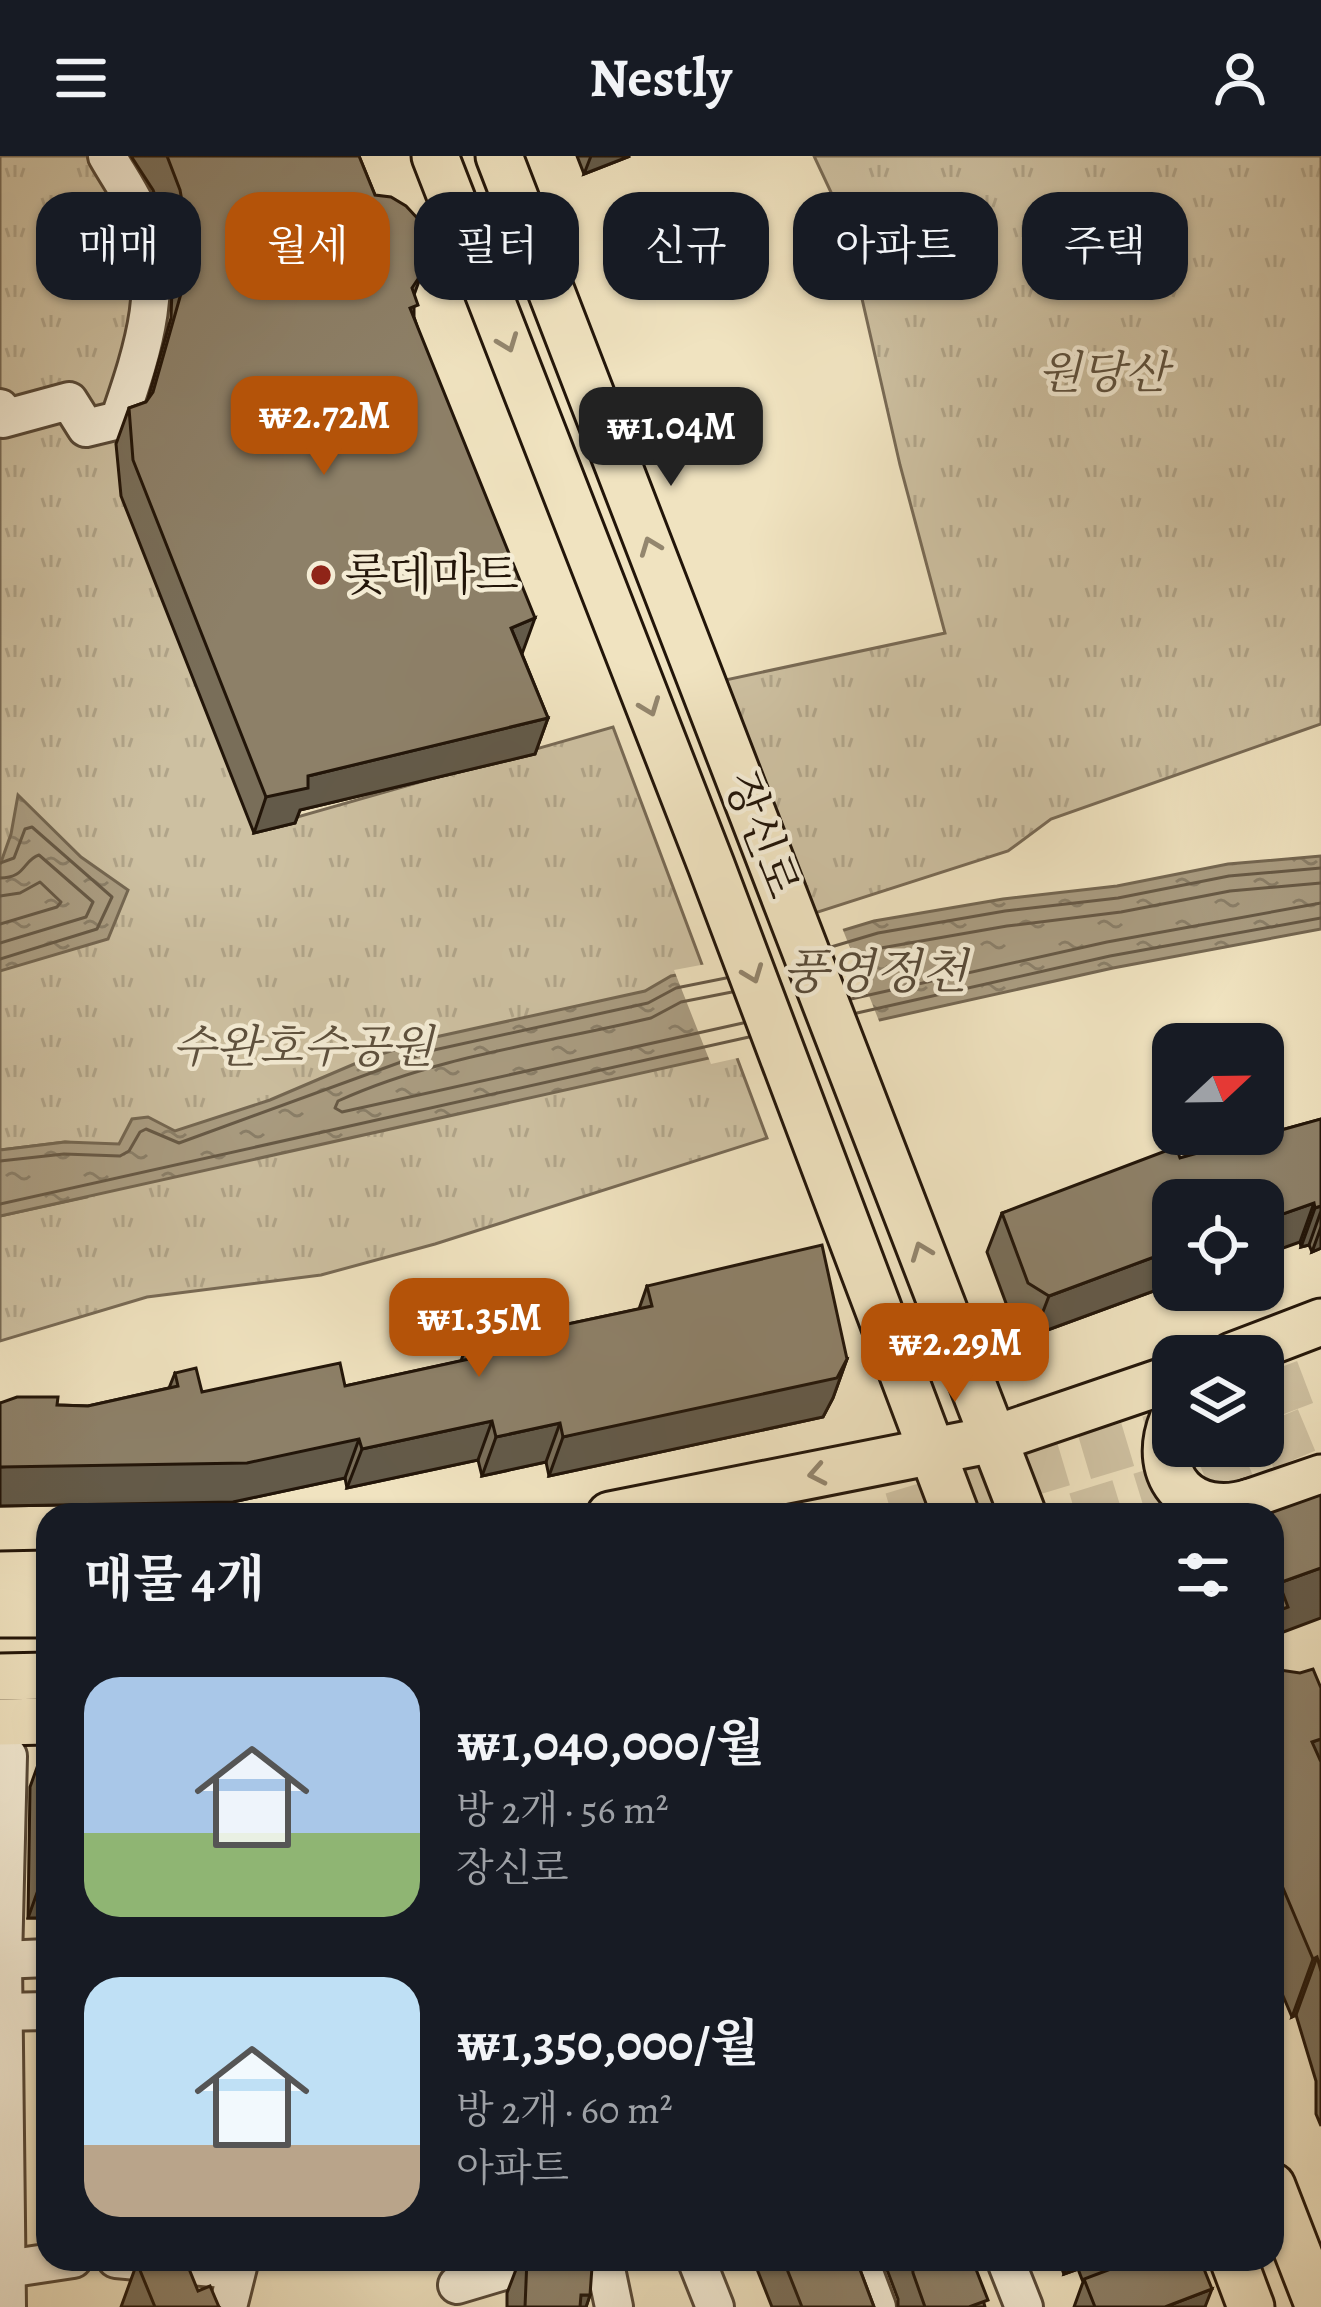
<!DOCTYPE html>
<html lang="ko">
<head>
<meta charset="utf-8">
<style>
  :root { --surface:#171b24; --page:#20242c; --text:#f1f3f6; --muted:#9ea1a6; --accent:#b45309 }
  body { margin:0; font-family:Alegreya,"Noto Serif KR",serif; background:var(--page); color:var(--text); height:100vh; display:flex; flex-direction:column; font-size:45px; white-space:nowrap }
  * { box-sizing:border-box; margin:0 }
  p { font-size:39px; color:var(--muted) }
  .icon { flex:none; width:66px; height:66px; fill:none; stroke:currentColor; stroke-width:2; stroke-linecap:round; stroke-linejoin:round }
  .map { position:relative; flex:1; overflow:hidden }
  .panel { position:absolute; left:36px; top:1347px; width:1248px; height:768px; display:flex; flex-direction:column; background:var(--surface); border-radius:36px; box-shadow:0 3px 9px #0004 }
  .panel>* { flex:none }
  .guide { position:absolute; left:36px; top:36px; width:1251px; height:108px; display:flex; gap:24px }
  .needle { width:78px; rotate:68deg }
  .tools { position:absolute; left:1152px; top:867px; display:grid; gap:24px }
  .tools a { display:grid; place-items:center; width:132px; height:132px; border-radius:24px; background:var(--surface); box-shadow:0 3px 9px #0004; font-size:60px }
  .price { position:absolute; translate:-50% -102px; padding:0 27px; border-radius:24px; background:var(--accent); color:#fff; font-size:39px; line-height:78px; filter:drop-shadow(0 3px 6px #0008) }
  .price::after { content:''; position:absolute; left:50%; top:72px; width:36px; height:27px; margin-left:-18px; background:inherit; clip-path:polygon(0 0,100% 0,50% 100%) }
  .price.active { background:#222; color:#fff }
  ul { padding:0; list-style:none }
  li { display:flex; align-items:center; gap:36px; height:300px; padding:0 48px }
  li span { display:grid; place-items:center; flex:none; width:336px; height:240px; border-radius:36px; color:#555 }
  li>.icon { margin-inline-start:auto }
  span .icon { width:144px; height:144px; fill:#fffc; stroke-width:1 }
  li b { font-size:51px }
  h2 { display:flex; justify-content:space-between; align-items:center; height:144px; padding:0 48px; font-size:51px }
  .chip { padding:0 42px; border-radius:36px; background:var(--surface); box-shadow:0 3px 9px #0004; font-size:42px; line-height:108px }
  .chip.active { background:var(--accent); color:#fff }
  header { display:flex; justify-content:space-between; align-items:center; height:156px; padding:0 48px; background:var(--surface); font-size:54px; font-weight:600 }
  .map>svg:first-child { display:block }
  .grass { fill:url(#grass-tufts); stroke:#786a55; stroke-width:3 }
  .water { fill:url(#water-ripples); stroke:#746752; stroke-width:3 }
  .pier { fill:#f0e3c0 }
  .lines { fill:none; stroke-linecap:round; stroke-linejoin:round }
  .shore { stroke:#665946; stroke-width:3 }
  .major-tunnel { stroke:#d1c4a5; stroke-width:45; stroke-dasharray:45 22; stroke-linecap:butt }
  .minor-casing { stroke:#564837; stroke-width:42 }
  .major-casing { stroke:#221509; stroke-width:51 }
  .minor { stroke:#f5edd6; stroke-width:36 }
  .major { stroke:#f0e3c0; stroke-width:45 }
  .wall { fill:#796e59; stroke:#221509; stroke-width:3 }
  .shaded-wall { fill:#635a49; stroke:#221509; stroke-width:3 }
  .building { fill:#8d8068; stroke:#221509; stroke-width:3 }
  .oneway { stroke:#93866e }
  .poi-dot { fill:#8f2418; stroke:#f5edd6; stroke-width:4.5 }
  .labels { text-anchor:middle; dominant-baseline:central; stroke-width:9; stroke-linejoin:round; paint-order:stroke }
  .park-label { font-size:45px; font-style:italic; fill:#5e513e; stroke:#f5edd6 }
  .poi-label { font-size:45px; fill:#221509; stroke:#f5edd6; text-anchor:start }
  .street-label { font-size:45px; fill:#221509; stroke:#f5edd6 }
  .water-label { font-size:48px; font-style:italic; fill:#584b39; stroke:#f5edd6 }
</style>
</head>
<body>
<header><svg class="icon" aria-label="menu" viewBox="0 0 24 24"><path d="M4 6h16M4 12h16M4 18h16"/></svg>Nestly<svg class="icon" aria-label="person" viewBox="0 0 24 24"><circle cx="12" cy="8" r="4"/><path d="M4 21q1-7 8-7t8 7"/></svg></header>
<div class="map">
<svg width="1321" height="2151" viewBox="0 0 1321 2151">
  <defs>
    <pattern id="grass-tufts" width="24" height="20" patternUnits="userSpaceOnUse" patternTransform="scale(3)"><rect width="24" height="20" fill="#cdc0a1"/><path d="M3 7l-1-3M5 7V3M7 7l1-3M15 17l-1-3M17 17v-4M19 17l1-3" fill="none" stroke="#b0a489"/></pattern>
    <pattern id="water-ripples" width="26" height="14" patternUnits="userSpaceOnUse" patternTransform="scale(3)"><rect width="26" height="14" fill="#aa9d82"/><path d="M2 4q2-2 4 0t4 0M15 11q2-2 4 0t4 0" fill="none" stroke="#8a7f69"/></pattern>
  </defs>
  <rect width="100%" height="100%" fill="#f0e3c0"/>
  <filter id="stains"><feTurbulence type="fractalNoise" baseFrequency=".00167" numOctaves="4"/><feColorMatrix values="0 0 0 0 .2 0 0 0 0 .09 0 0 0 0 .02 0 0 0 .5 -.17"/></filter>
  <radialGradient id="worn" r=".72"><stop offset=".6" stop-color="#630" stop-opacity="0"/><stop offset="1" stop-color="#630" stop-opacity=".3"/></radialGradient>
  <g class="grass">
    <polygon points="0,0 142,0 167,56 173,98 169,143 150,202 138,280 273,668 613,571 767,982 435,1088 321,1119 147,1141 0,1185 0,1060 87,1041 100,989 65,986 0,994"/>
    <polygon points="814,0 1321,0 1321,568 1051,663 1008,695 815,757 716,526 945,477 900,309 844,64"/>
  </g>
  <g class="water">
    <polygon points="18,639 81,701 128,734 108,783 0,815 0,709 11,678"/>
    <polygon points="1321,700 1321,773 1113,812 0,1060 0,994 65,986 119,988 132,963 148,961 175,975 270,944 366,903 431,882 645,835 671,820 718,812 874,765 1003,743 1117,730 1228,708"/>
  </g>
  <polygon class="pier" points="841,769 881,870 711,908 674,814 717,806"/>
  <g class="lines">
    <g class="shore">
      <polyline points="0,707 14,702 25,673 32,671 112,741 97,773 0,803"/>
      <path d="M0 722C26 722 23 704 39 699L93 746 86 761 0 787"/>
      <polyline points="0,740 20,737 40,726 61,746 57,751 0,768"/>
      <polyline points="831,791 878,777 1005,755 1118,742 1229,720 1321,712"/>
      <polyline points="837,805 881,792 1007,770 1121,756 1230,735 1321,727"/>
      <path d="M732 836 681 846 651 862C547 887 437 900 338 945L335 952 342 956 743 867"/>
      <polyline points="851,843 1107,786 1321,747"/>
      <polyline points="857,857 1110,800 1321,762"/>
      <polyline points="0,1005 64,998 120,1000 129,995 140,976 146,973 179,987 434,894 648,847 676,832 726,822"/>
      <polyline points="0,1048 749,881"/>
    </g>
    <g class="major-tunnel">
      <polyline points="1263,1242 1321,1220"/>
      <polyline points="892,1359 1173,1275"/>
      <polyline points="1076,1359 1180,1327 1321,1268"/>
    </g>
    <defs>
      <g id="minor">
        <path d="M0 252 3 263 69 245 86 272 119 264C143 194 168 122 136 50 128 33 116 16 107 0"/>
        <polyline points="0,1804 48,1802"/>
        <polyline points="0,1856 48,1855"/>
        <polyline points="116,2103 235,2114"/>
        <polyline points="604,2103 614,2151"/>
        <polyline points="696,2103 715,2151"/>
        <polyline points="859,2103 877,2151"/>
        <polyline points="1005,2103 1024,2151"/>
        <polyline points="0,2114 73,2103"/>
        <polyline points="457,2129 544,2103"/>
        <polyline points="7,2151 3,1805 8,1600"/>
        <polyline points="228,2151 240,2103"/>
      </g>
      <g id="major">
        <polyline points="435,0 711,709 956,1359"/>
        <polyline points="499,0 1023,1359"/>
        <polyline points="1232,1200 1321,1166"/>
        <path d="M1173 1263C1149 1322 1192 1365 1251 1346"/>
        <polyline points="1222,1356 1321,1322"/>
        <polyline points="610,1359 994,1283 1173,1222"/>
        <polyline points="0,1419 48,1418"/>
        <polyline points="0,1458 48,1458"/>
        <polyline points="0,1521 48,1520"/>
        <polyline points="0,1566 48,1565"/>
        <polyline points="1272,2030 1319,2151"/>
        <polyline points="1233,2103 1251,2151"/>
      </g>
    </defs>
    <use href="#minor" class="minor-casing"/>
    <use href="#major" class="major-casing"/>
    <use href="#minor" class="minor"/>
    <use href="#major" class="major"/>
  </g>
  <g class="wall">
    <polygon points="131,0 359,0 375,39 422,117 414,139 414,161 522,498 548,562 535,598 300,654 295,667 254,677 121,340 116,288 129,252 146,246 148,243 171,162 173,103 167,70 153,34"/>
    <polygon points="577,0 630,0 584,18"/>
    <polygon points="1321,963 1321,1092 1312,1096 1309,1089 1301,1091 1300,1086 1173,1044 1173,1128 1034,1179 1013,1166 987,1096 1002,1057 1180,1002"/>
    <polygon points="647,1130 847,1203 833,1242 823,1261 549,1320 546,1306 482,1320 478,1304 347,1332 345,1322 233,1346 0,1350 0,1247 88,1250 169,1232 175,1217 202,1236 345,1230 461,1205 472,1173 535,1175 639,1153"/>
    <polygon points="1272,1517 1321,1532 1321,1970 1316,1958 1316,1925 1296,1859 1292,1861 1272,1814"/>
    <polygon points="44,1592 48,1592 48,1762 28,1762 30,1631"/>
    <polygon points="520,2103 578,2103 579,2111 590,2139 586,2151 507,2151 507,2137"/>
    <polygon points="753,2103 856,2103 874,2151 772,2151"/>
    <polygon points="883,2103 972,2103 985,2151 898,2151 898,2143"/>
    <polygon points="1058,2103 1200,2103 1205,2151 1074,2151 1083,2126 1078,2113 1064,2118"/>
    <polygon points="137,2107 198,2135 219,2151 121,2151"/>
  </g>
  <g class="shaded-wall">
    <polygon points="591,0 630,0 584,18"/>
    <polygon points="535,462 522,498 511,472"/>
    <polygon points="548,562 535,598 300,654 295,667 254,677 266,641 308,620"/>
    <polygon points="1314,1047 1300,1086 1263,1099 1263,1065"/>
    <polygon points="1321,1050 1321,1055 1309,1089 1301,1091 1315,1052"/>
    <polygon points="1321,1071 1321,1092 1312,1096"/>
    <polygon points="1173,1094 1173,1128 1034,1179 1049,1140"/>
    <polygon points="847,1203 833,1242 823,1261 549,1320 563,1281"/>
    <polygon points="492,1265 478,1304 347,1332 362,1293"/>
    <polygon points="560,1267 546,1306 482,1320 496,1281"/>
    <polygon points="359,1283 345,1322 233,1346 0,1350 0,1311"/>
    <polygon points="1321,1412 1321,1462 1278,1478 1272,1494 1272,1448 1279,1427"/>
    <polygon points="1321,1583 1321,1625 1312,1586"/>
    <polygon points="42,1723 48,1723 48,1762 28,1762"/>
    <polygon points="1317,1801 1296,1859 1292,1861 1313,1803"/>
    <polygon points="1069,2103 1081,2103 1078,2113 1064,2118"/>
    <polygon points="1212,2133 1205,2151 1165,2151"/>
    <polygon points="581,2139 590,2139 586,2151 577,2151"/>
  </g>
  <g class="building">
    <polygon points="167,0 359,0 375,39 391,41 406,50 420,65 426,82 428,100 422,117 412,132 418,149 410,152 535,462 511,472 548,562 308,620 308,632 266,641 133,304 129,252 146,246 153,236 184,127 186,68 180,34"/>
    <polygon points="1321,963 1321,1050 1315,1052 1314,1047 1263,1065 1263,1044 1173,1044 1173,1094 1049,1140 1028,1127 1002,1057 1176,991 1180,1002"/>
    <polygon points="822,1089 847,1203 837,1222 563,1281 560,1267 496,1281 492,1265 362,1293 359,1283 247,1307 0,1311 0,1247 17,1241 58,1241 57,1249 88,1250 178,1230 175,1217 196,1212 202,1236 340,1207 345,1230 478,1201 472,1173 531,1160 535,1175 652,1150 647,1130"/>
    <polygon points="1321,1339 1321,1412 1279,1427 1288,1451 1272,1457 1272,1359 1265,1359"/>
    <polygon points="1313,1513 1321,1532 1321,1583 1312,1586 1321,1606 1321,1815 1317,1801 1313,1803 1272,1706 1272,1517 1280,1514 1300,1517"/>
    <polygon points="44,1592 48,1592 48,1723 42,1723"/>
    <polygon points="148,2103 185,2103 198,2135 210,2130 219,2151 155,2151 137,2107"/>
    <polygon points="527,2103 578,2103 579,2111 592,2111 590,2139 581,2139 580,2151 525,2151"/>
    <polygon points="783,2103 856,2103 874,2151 802,2151"/>
    <polygon points="912,2103 972,2103 988,2144 969,2151 925,2151 913,2117"/>
    <polygon points="1104,2103 1200,2103 1212,2133 1165,2151 1095,2151 1084,2123 1108,2114"/>
  </g>
  <defs><path id="oneway-chevron" d="M-2-3.5L2.5 0L-2 3.5" fill="none" stroke-width="1.6" stroke-linecap="round" stroke-linejoin="round" transform="scale(3)"/></defs>
  <g class="oneway">
    <use href="#oneway-chevron" transform="translate(508 187) rotate(69)"/>
    <use href="#oneway-chevron" transform="translate(650 390) rotate(-111)"/>
    <use href="#oneway-chevron" transform="translate(650 551) rotate(69)"/>
    <use href="#oneway-chevron" transform="translate(753 818) rotate(69)"/>
    <use href="#oneway-chevron" transform="translate(921 1095) rotate(-111)"/>
    <use href="#oneway-chevron" transform="translate(817 1318) rotate(169)"/>
  </g>
  <circle class="poi-dot" cx="321" cy="419" r="12"/>
  <g class="labels">
    <g class="park-label">
      <text x="1103" y="217">원당산</text>
      <text x="303" y="891">수완호수공원</text>
    </g>
    <g class="poi-label">
      <text x="345" y="419">롯데마트</text>
    </g>
    <g class="street-label">
      <text transform="translate(762 679) rotate(69)">장신로</text>
    </g>
    <g class="water-label">
      <text x="875" y="816">풍영정천</text>
    </g>
  </g>
  <rect width="100%" height="100%" filter="url(#stains)"/>
  <rect width="100%" height="100%" fill="url(#worn)"/>
</svg>
<div class="tools">
<a><svg class="needle" viewBox="-14 -14 28 28"><path d="M0-13l5 13h-10z" fill="#e53935"/><path d="M0 13l5-13h-10z" fill="#9ea1a6"/></svg></a>
<a><svg class="icon" aria-label="locate" viewBox="0 0 24 24"><circle cx="12" cy="12" r="6"/><path d="M12 2v4M12 18v4M2 12h4M18 12h4"/></svg></a>
<a><svg class="icon" aria-label="layers" viewBox="0 0 24 24"><path d="M12 4l9 5-9 5-9-5zM3 14l9 5 9-5"/></svg></a>
</div>
<b class="price" style="left:324px;top:322px">₩2.72M</b>
<b class="price active" style="left:671px;top:333px">₩1.04M</b>
<b class="price" style="left:479px;top:1224px">₩1.35M</b>
<b class="price" style="left:955px;top:1249px">₩2.29M</b>
<div class="guide">
<a class="chip">매매</a>
<a class="chip active">월세</a>
<a class="chip">필터</a>
<a class="chip">신규</a>
<a class="chip">아파트</a>
<a class="chip">주택</a>
</div>
<section class="panel">
<h2>매물 4개<svg class="icon" aria-label="filters" viewBox="0 0 24 24"><path d="M4 7h16M4 17h16"/><circle cx="9" cy="7" r="2"/><circle cx="15" cy="17" r="2"/></svg></h2>
<ul>
<li><span style="background:linear-gradient(#a9c7e8 65%,#8fb573 0)"><svg class="icon" aria-label="home" viewBox="0 0 24 24"><path d="M3 11l9-7 9 7M6 9v11h12V9"/></svg></span><div><b>₩1,040,000/월</b><p>방 2개 · 56 m²</p><p>장신로</p></div></li>
<li><span style="background:linear-gradient(#bfe0f5 70%,#b9a48a 0)"><svg class="icon" aria-label="home" viewBox="0 0 24 24"><path d="M3 11l9-7 9 7M6 9v11h12V9"/></svg></span><div><b>₩1,350,000/월</b><p>방 2개 · 60 m²</p><p>아파트</p></div></li>
</ul>
</section>
</div>
</body>
</html>
